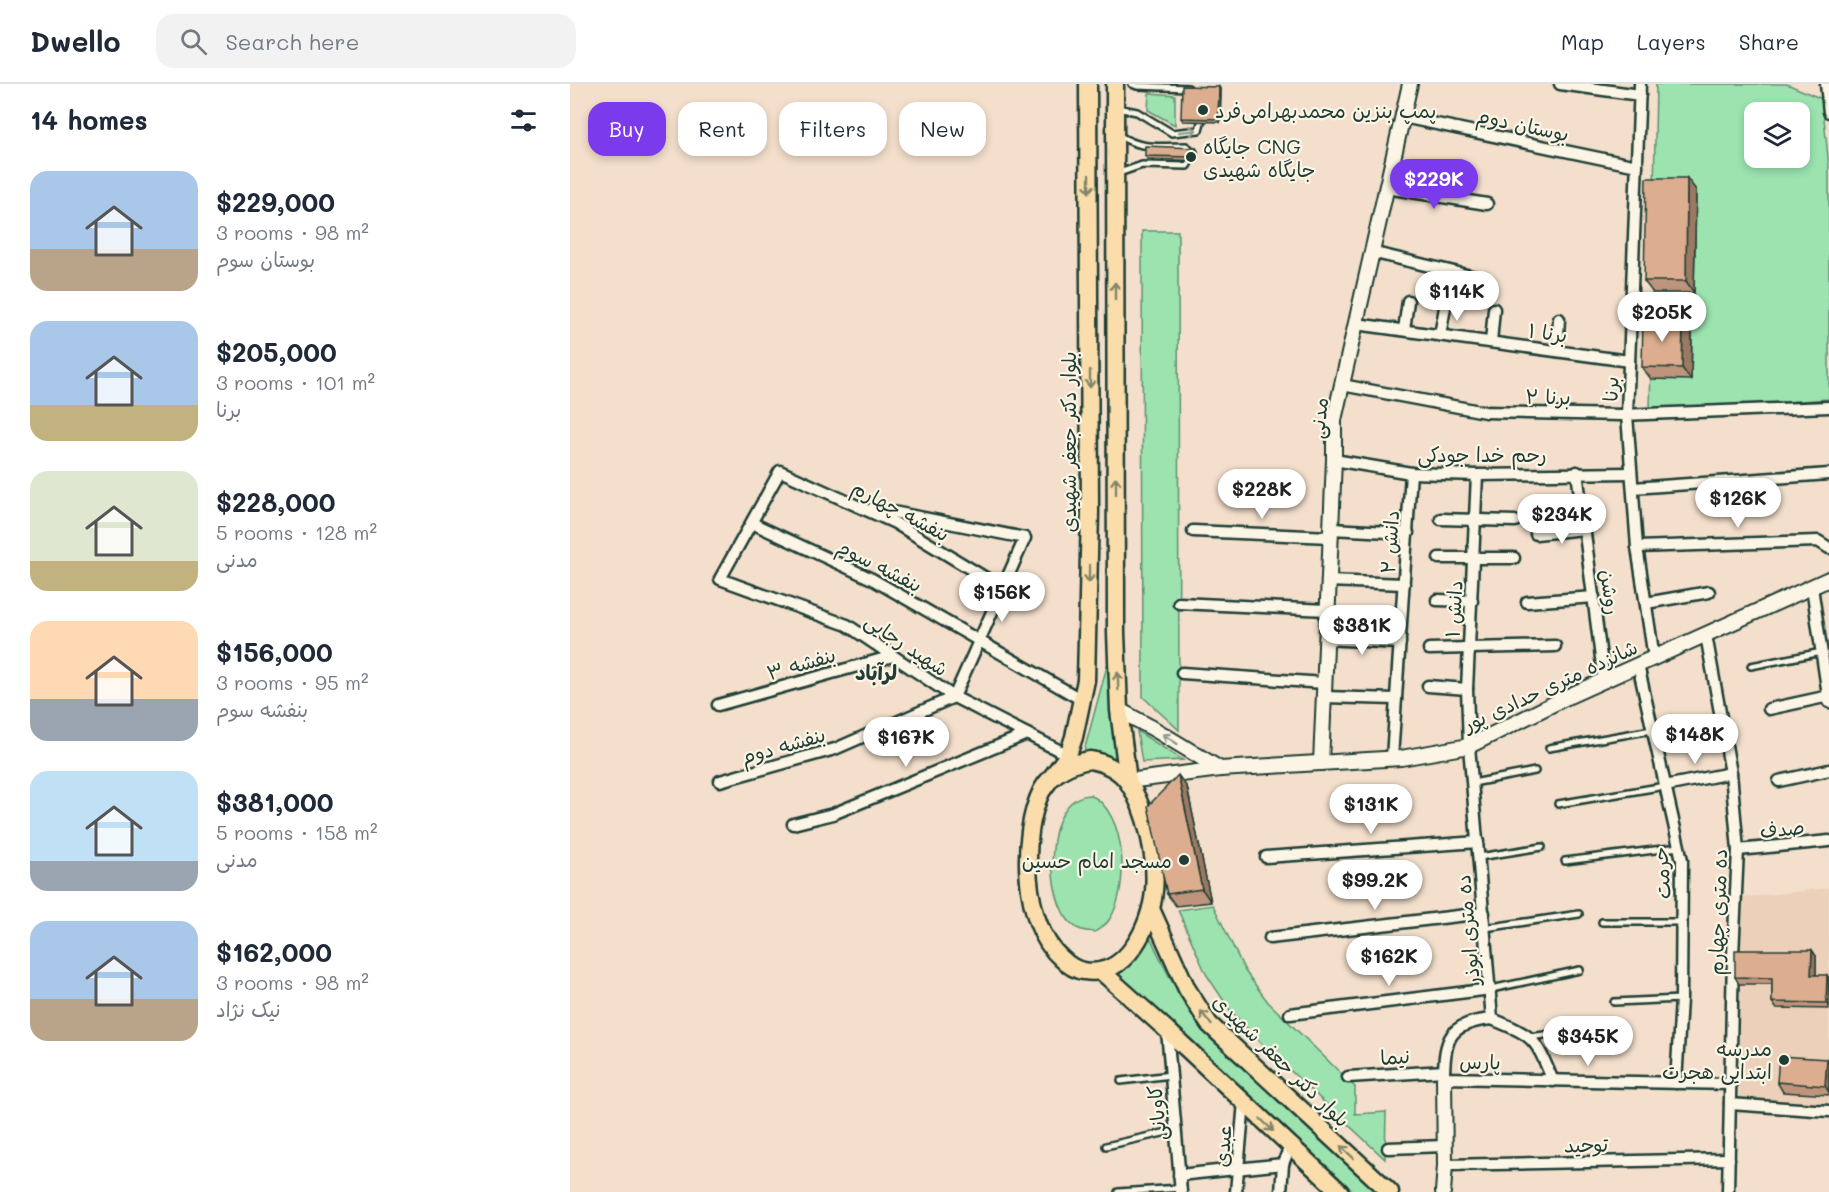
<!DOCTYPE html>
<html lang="en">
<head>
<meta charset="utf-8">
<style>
  :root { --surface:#fff; --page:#f2f2f3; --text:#1f2937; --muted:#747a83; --line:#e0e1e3; --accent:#7c3aed }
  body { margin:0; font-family:Mali,"Playpen Sans Arabic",sans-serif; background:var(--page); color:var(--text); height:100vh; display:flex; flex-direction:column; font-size:22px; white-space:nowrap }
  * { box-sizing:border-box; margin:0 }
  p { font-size:20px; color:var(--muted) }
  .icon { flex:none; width:33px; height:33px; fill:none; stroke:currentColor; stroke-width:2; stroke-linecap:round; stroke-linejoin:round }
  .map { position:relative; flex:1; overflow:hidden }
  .side { display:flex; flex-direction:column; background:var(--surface); width:570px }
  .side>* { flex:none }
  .hud { position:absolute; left:18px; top:18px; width:570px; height:54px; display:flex; gap:12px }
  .buttons { position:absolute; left:1174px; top:18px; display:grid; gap:12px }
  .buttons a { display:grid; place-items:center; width:66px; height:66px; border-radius:12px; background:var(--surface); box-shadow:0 3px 9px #0003; font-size:30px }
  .price { position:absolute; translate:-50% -51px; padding:0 14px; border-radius:21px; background:#fff; color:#222; font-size:20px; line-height:39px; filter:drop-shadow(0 2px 3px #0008) }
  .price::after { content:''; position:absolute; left:50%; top:36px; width:18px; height:14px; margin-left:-9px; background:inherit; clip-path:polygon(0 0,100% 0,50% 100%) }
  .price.on { background:var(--accent); color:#fff }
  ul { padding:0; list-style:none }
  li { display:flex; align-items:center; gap:18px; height:150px; padding:0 30px }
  li span { display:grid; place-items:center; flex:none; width:168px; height:120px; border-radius:18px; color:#555 }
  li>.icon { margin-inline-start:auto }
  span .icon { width:72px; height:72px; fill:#fffc; stroke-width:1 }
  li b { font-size:26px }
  h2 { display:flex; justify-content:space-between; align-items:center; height:72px; padding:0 30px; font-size:26px }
  .tag { padding:0 21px; border-radius:18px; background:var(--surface); box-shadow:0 3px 9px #0003; font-size:21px; line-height:54px }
  .tag.on { background:var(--accent); color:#fff }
  header { display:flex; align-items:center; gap:36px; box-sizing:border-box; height:84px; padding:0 30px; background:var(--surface); border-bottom:2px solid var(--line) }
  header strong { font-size:28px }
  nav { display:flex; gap:33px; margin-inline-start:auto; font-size:21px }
  .search { width:420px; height:54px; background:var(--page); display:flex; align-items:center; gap:15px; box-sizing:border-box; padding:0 21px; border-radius:18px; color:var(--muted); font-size:22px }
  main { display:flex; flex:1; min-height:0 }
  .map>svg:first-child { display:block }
  .built { fill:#ecd0b9 }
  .green { fill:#9ce3b0; stroke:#5e9072; stroke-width:1.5; fill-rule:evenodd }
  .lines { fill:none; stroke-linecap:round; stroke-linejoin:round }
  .service-casing { stroke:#1f3d34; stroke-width:10 }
  .minor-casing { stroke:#1f3d34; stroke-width:15 }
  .tertiary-casing { stroke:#1f3d34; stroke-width:18 }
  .primary-casing { stroke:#1f3d34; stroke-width:21 }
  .service { stroke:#fcf5e5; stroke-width:5 }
  .minor { stroke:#fcf5e5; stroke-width:10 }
  .tertiary { stroke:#fcf5e5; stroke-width:14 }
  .primary { stroke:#fbddab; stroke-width:16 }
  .wall { fill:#be957b; stroke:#1f3d34; stroke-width:1.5 }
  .shaded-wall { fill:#9b7964; stroke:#1f3d34; stroke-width:1.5 }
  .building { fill:#ddad8f; stroke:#1f3d34; stroke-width:1.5 }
  .oneway { stroke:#8e998c }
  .oneway2 { stroke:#82856a }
  .poi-dot { fill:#1f3d34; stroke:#fcf5e5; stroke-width:2 }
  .labels { text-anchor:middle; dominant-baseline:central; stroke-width:4.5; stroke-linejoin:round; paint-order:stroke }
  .poi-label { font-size:20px; fill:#1f3d34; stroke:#fcf5e5; text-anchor:start }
  .street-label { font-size:20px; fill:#1f3d34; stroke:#fcf5e5 }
  .neighbourhood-label { font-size:21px; font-weight:bold; fill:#1f3d34; stroke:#fcf5e5 }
</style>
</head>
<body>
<header>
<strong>Dwello</strong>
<div class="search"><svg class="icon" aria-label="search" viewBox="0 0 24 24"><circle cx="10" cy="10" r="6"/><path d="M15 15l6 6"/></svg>Search here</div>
<nav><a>Map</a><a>Layers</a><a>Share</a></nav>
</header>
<main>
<section class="side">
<h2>14 homes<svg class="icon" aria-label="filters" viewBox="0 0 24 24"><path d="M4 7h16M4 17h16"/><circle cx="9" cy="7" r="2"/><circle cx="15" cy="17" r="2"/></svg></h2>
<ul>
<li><span style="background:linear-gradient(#a9c7e8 65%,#b9a48a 0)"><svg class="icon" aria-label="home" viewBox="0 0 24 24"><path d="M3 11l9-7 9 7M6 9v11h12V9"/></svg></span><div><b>$229,000</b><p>3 rooms · 98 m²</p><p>بوستان سوم</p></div></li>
<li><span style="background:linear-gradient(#a9c7e8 70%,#c2b280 0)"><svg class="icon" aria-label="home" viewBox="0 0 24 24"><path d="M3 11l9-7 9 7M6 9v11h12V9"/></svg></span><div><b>$205,000</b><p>3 rooms · 101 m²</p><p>برنا</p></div></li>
<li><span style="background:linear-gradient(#dfe7d0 75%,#c2b280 0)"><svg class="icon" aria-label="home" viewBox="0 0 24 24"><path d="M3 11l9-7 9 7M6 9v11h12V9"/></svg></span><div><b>$228,000</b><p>5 rooms · 128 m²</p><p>مدنی</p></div></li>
<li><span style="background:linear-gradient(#ffd9b3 65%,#9aa5b1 0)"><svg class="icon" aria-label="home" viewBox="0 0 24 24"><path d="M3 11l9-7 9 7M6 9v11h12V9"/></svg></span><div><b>$156,000</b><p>3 rooms · 95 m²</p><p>بنفشه سوم</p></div></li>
<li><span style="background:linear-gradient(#bfe0f5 75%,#9aa5b1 0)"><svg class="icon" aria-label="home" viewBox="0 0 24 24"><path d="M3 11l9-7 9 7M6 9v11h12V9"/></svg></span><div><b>$381,000</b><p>5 rooms · 158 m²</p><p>مدنی</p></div></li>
<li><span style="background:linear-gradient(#a9c7e8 65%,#b9a48a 0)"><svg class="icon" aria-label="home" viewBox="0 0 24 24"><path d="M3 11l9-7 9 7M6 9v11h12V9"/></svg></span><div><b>$162,000</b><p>3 rooms · 98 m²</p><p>نیک نژاد</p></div></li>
</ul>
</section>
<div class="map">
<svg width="1259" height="1108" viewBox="0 0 1259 1108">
  <rect width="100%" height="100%" fill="#f3dfcb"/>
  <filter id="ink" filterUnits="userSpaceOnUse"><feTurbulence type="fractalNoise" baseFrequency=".0167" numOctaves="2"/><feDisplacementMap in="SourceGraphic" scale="12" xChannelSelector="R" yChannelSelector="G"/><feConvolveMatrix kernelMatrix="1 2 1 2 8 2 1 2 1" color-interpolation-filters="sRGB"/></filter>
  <g filter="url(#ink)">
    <polygon class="built" points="1259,804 1259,1021 1169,1015 1170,814"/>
    <g class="green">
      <path d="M1086 0H1217L1252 15 1259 83V315L1080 327ZM1185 28H1230V74H1185Z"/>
      <polygon points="579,9 605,11 605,41 578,26"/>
      <polygon points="572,147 608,147 609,646 573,613"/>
      <polygon points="544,556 546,684 510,682"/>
      <polygon points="567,647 613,676 572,678"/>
      <path d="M520 711C557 727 560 806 539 836 536 841 530 844 525 848 517 847 509 847 503 841 474 818 472 713 520 711Z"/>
      <polygon points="643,821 675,887 698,918 785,1003 785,1030 816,1028 815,1075 692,960 660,926 636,890 608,826"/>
      <path d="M575 842C594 883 609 917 639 951L808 1108H784L536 880Z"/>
    </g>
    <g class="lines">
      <defs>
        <g id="service">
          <polyline points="562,0 567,2 618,4"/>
          <polyline points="547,24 567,28 602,49 629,46 633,31"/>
          <path d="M549 89 572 81 617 82 621 75 620 65 616 62C591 62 572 66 550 52"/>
          <polyline points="1181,582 1252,568"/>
          <polyline points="979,664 1082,646"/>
          <polyline points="903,699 965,687"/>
          <polyline points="988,720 1095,702"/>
          <polyline points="909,773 972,763"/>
          <polyline points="995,777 1109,763"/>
          <polyline points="1032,838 1111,838"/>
          <polyline points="915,844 1009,830"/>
          <polyline points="921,905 1010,886"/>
          <polyline points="1044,918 1111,915"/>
          <polyline points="960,953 1024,944"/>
          <polyline points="551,997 601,991"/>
          <polyline points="536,1062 606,1046"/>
          <polyline points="548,1108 611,1104"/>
        </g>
        <g id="minor">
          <polyline points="990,0 1070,11"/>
          <polyline points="1070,0 1057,331 1067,463 1084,574"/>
          <polyline points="1256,0 1259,28"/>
          <polyline points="833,33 1067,82"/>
          <polyline points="816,104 917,120"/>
          <polyline points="801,168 905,193"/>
          <polyline points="786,240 1059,277"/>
          <polyline points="834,246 838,217"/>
          <polyline points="870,251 876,218"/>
          <polyline points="921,258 924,225"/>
          <polyline points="987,267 989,235"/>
          <polyline points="772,301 915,328 1051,331 1259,323"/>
          <polyline points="764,376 841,389 907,391 1061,389"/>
          <polyline points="1007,388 1034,597"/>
          <path d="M907 391 897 605 899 662 922 935C966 953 965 954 983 997"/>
          <polyline points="1063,404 1259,390"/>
          <polyline points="871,435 945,437"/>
          <polyline points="182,439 302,495 512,616"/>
          <polyline points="761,445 838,449"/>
          <polyline points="623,447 760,453"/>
          <polyline points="966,450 1014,445"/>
          <polyline points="1067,463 1248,457 1259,464"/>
          <polyline points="869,474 944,474"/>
          <polyline points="758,497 834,500"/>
          <polyline points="1242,503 1259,618"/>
          <polyline points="432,504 325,439 210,387 150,495 277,541 384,613 498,671"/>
          <polyline points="867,516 902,517"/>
          <polyline points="957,518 1024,513"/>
          <polyline points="609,519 757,526"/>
          <polyline points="1076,519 1139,508"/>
          <polyline points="1136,551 1161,689 1168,766 1163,871 1158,1108"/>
          <polyline points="756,555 830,559"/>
          <polyline points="859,565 985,562"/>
          <polyline points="1068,581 1112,776 1111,915 1106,999"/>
          <polyline points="612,589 754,599"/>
          <polyline points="858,602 897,605"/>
          <polyline points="754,613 826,615"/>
          <polyline points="148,621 323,572"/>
          <polyline points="1199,625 1259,612"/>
          <polyline points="822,674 841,389"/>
          <polyline points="150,697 265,665 384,613 455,454 303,424"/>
          <polyline points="1209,697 1259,686"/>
          <polyline points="1095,702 1161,689"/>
          <polyline points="223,740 263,730 457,650"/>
          <polyline points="1168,766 1259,757"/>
          <polyline points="696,773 908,758"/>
          <polyline points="700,854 914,829"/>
          <polyline points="720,930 921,905"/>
          <path d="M922 935C880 939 874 953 874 994L1161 1000"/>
          <polyline points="597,946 611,1108"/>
          <polyline points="778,993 874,987"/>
          <polyline points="1160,1020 1259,1027"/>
          <polyline points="818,1064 875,1062"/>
          <polyline points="875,1081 1159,1075"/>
          <polyline points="609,1091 713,1080 720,1062"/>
          <polyline points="666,1108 674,1018"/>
          <polyline points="711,1108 713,1080"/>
        </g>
        <g id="tertiary">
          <polyline points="549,626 584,645 650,685"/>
          <polyline points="751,679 764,376 764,336 840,0"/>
          <polyline points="558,697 650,685 831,674 899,662 999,612 1259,495"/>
          <polyline points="873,1108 875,1081 874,994"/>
        </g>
        <g id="primary">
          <polyline points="545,0 546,549 549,626 558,697"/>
          <path d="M520 676C534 678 550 686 558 698 577 726 587 775 584 807 581 841 556 895 514 887 505 886 497 880 491 874 452 840 450 750 472 706 481 689 501 679 520 676Z"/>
          <polyline points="473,705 498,671 504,653 516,596 520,428 518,0"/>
          <polyline points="581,825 617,905 639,940 820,1108"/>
          <polyline points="531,887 597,946 770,1108"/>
        </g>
      </defs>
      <use href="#service" class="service-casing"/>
      <use href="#minor" class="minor-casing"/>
      <use href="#tertiary" class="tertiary-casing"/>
      <use href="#primary" class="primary-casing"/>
      <use href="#service" class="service"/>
      <use href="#minor" class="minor"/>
      <use href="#tertiary" class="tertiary"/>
      <use href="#primary" class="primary"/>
    </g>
    <g class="wall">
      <polygon points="651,6 650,38 613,37 611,34"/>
      <polygon points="626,64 628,67 628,77 577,75 575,72"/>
      <polygon points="1126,106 1124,209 1083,209 1074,197"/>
      <polygon points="1113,236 1122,248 1121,296 1081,295 1072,283"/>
      <polygon points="617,703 641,818 606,822 597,810"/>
      <polygon points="1242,866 1246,872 1246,891 1259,894 1259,925 1206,924 1202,918 1202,900 1169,900 1165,893"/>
      <polygon points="1259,978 1259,1011 1213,1008 1207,998"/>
    </g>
    <g class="shaded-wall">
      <polygon points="649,3 651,6 650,38 648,35"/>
      <polygon points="626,64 628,67 628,77 625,73"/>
      <polygon points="1117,94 1126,106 1124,209 1116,197"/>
      <polygon points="1113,236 1122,248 1121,296 1112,284"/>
      <polygon points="608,691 617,703 641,818 632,805"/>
      <polygon points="1242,866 1246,872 1246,897 1241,891"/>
      <polygon points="1257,891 1259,894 1259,922 1256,919"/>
      <polygon points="1257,975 1259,978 1259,1008 1255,1002"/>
    </g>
    <g class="building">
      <polygon points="612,2 649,3 648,35 611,34"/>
      <polygon points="575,62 626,64 625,73 575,72"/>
      <polygon points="1076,94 1117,94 1116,197 1074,197"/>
      <polygon points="1073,234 1113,236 1112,284 1072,283"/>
      <polygon points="608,691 632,805 597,810 578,722"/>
      <polygon points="1165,866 1242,866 1241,891 1257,891 1256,919 1202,918 1202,894 1165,893"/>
      <polygon points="1209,972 1257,975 1255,1002 1207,998"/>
    </g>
    <defs><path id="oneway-shaft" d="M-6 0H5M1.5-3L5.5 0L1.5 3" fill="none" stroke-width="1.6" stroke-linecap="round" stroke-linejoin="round" transform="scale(1.5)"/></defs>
    <g class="oneway">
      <use href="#oneway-shaft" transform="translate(618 47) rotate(-7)"/>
      <use href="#oneway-shaft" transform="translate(600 655) rotate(-147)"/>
    </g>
    <g class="oneway2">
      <use href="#oneway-shaft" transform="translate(519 100) rotate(90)"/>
      <use href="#oneway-shaft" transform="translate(545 207) rotate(-90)"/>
      <use href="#oneway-shaft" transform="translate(520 295) rotate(90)"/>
      <use href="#oneway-shaft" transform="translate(546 402) rotate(-90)"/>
      <use href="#oneway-shaft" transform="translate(519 490) rotate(91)"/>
      <use href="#oneway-shaft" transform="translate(548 597) rotate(-92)"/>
      <use href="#oneway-shaft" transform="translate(636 934) rotate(-128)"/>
      <use href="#oneway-shaft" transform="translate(697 1041) rotate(44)"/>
      <use href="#oneway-shaft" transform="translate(777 1068) rotate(-137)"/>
    </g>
  </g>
  <g class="poi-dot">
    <circle cx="633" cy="26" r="6"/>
    <circle cx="621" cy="73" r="6"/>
    <circle cx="614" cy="776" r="6"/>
    <circle cx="1214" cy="976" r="6"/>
  </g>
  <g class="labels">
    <g class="poi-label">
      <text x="645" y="26">پمپ بنزین محمد‌بهرامی‌فرد</text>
      <text x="633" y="62">جایگاه CNG<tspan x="633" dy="23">جایگاه شهیدی</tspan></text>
      <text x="602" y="776" text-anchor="end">مسجد امام حسین</text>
      <text x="1202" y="964" text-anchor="end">مدرسه<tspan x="1202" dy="23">ابتدایی هجرت</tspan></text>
    </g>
    <g class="street-label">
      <text transform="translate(953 40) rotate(12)">بوستان دوم</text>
      <text transform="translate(978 248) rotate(8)">برنا ۱</text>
      <text transform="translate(1040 305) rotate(-88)">برنا</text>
      <text transform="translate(978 312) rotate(1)">برنا ۲</text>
      <text transform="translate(748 334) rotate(-84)">مدنی</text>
      <text transform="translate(498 358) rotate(-90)">بلوار دکتر جعفر شهیدی</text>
      <text x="912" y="370">رحم خدا جودکی</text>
      <text transform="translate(331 426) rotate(28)">بنفشه چهارم</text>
      <text transform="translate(819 458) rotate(-86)">دانش ۲</text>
      <text transform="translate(310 481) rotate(27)">بنفشه سوم</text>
      <text transform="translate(1041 508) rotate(82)">روشن</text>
      <text transform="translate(883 525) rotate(-87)">دانش ۱</text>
      <text transform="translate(337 560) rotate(34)">شهید رجایی</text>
      <text transform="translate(231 579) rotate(-16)">بنفشه ۳</text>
      <text transform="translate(980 601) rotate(-25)">شانزده متری حدادی پور</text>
      <text transform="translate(213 661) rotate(-16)">بنفشه دوم</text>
      <text transform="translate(1212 744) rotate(-6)">صدف</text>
      <text transform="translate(1091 789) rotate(-94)">حرمت</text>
      <text transform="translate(1147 828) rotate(-88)">ده متری چهارم</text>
      <text transform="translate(897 846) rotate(-95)">ده متری ابوذر</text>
      <text transform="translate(825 972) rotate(-4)">نیما</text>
      <text transform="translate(712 976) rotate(44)">بلوار دکتر جعفر شهیدی</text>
      <text transform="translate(910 977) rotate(1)">پارس</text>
      <text transform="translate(586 1029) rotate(-95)">کاویانی</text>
      <text transform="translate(1016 1060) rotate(-1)">توحید</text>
      <text transform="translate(652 1062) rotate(-85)">عبدی</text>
    </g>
    <g class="neighbourhood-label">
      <text x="306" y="587">لرآباد</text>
    </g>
  </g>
</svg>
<div class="buttons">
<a><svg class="icon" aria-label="layers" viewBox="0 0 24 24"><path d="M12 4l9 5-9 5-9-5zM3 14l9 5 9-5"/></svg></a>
</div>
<b class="price on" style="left:864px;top:126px">$229K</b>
<b class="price" style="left:887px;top:238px">$114K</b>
<b class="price" style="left:1092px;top:259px">$205K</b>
<b class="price" style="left:692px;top:436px">$228K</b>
<b class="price" style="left:1168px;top:445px">$126K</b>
<b class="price" style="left:992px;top:461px">$234K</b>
<b class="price" style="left:432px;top:539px">$156K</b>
<b class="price" style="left:792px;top:572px">$381K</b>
<b class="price" style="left:1125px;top:681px">$148K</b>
<b class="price" style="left:336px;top:684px">$167K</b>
<b class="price" style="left:801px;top:751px">$131K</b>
<b class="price" style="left:805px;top:827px">$99.2K</b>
<b class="price" style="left:819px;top:903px">$162K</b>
<b class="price" style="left:1018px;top:983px">$345K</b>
<div class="hud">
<a class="tag on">Buy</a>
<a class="tag">Rent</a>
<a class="tag">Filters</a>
<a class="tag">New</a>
</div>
</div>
</main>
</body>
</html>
